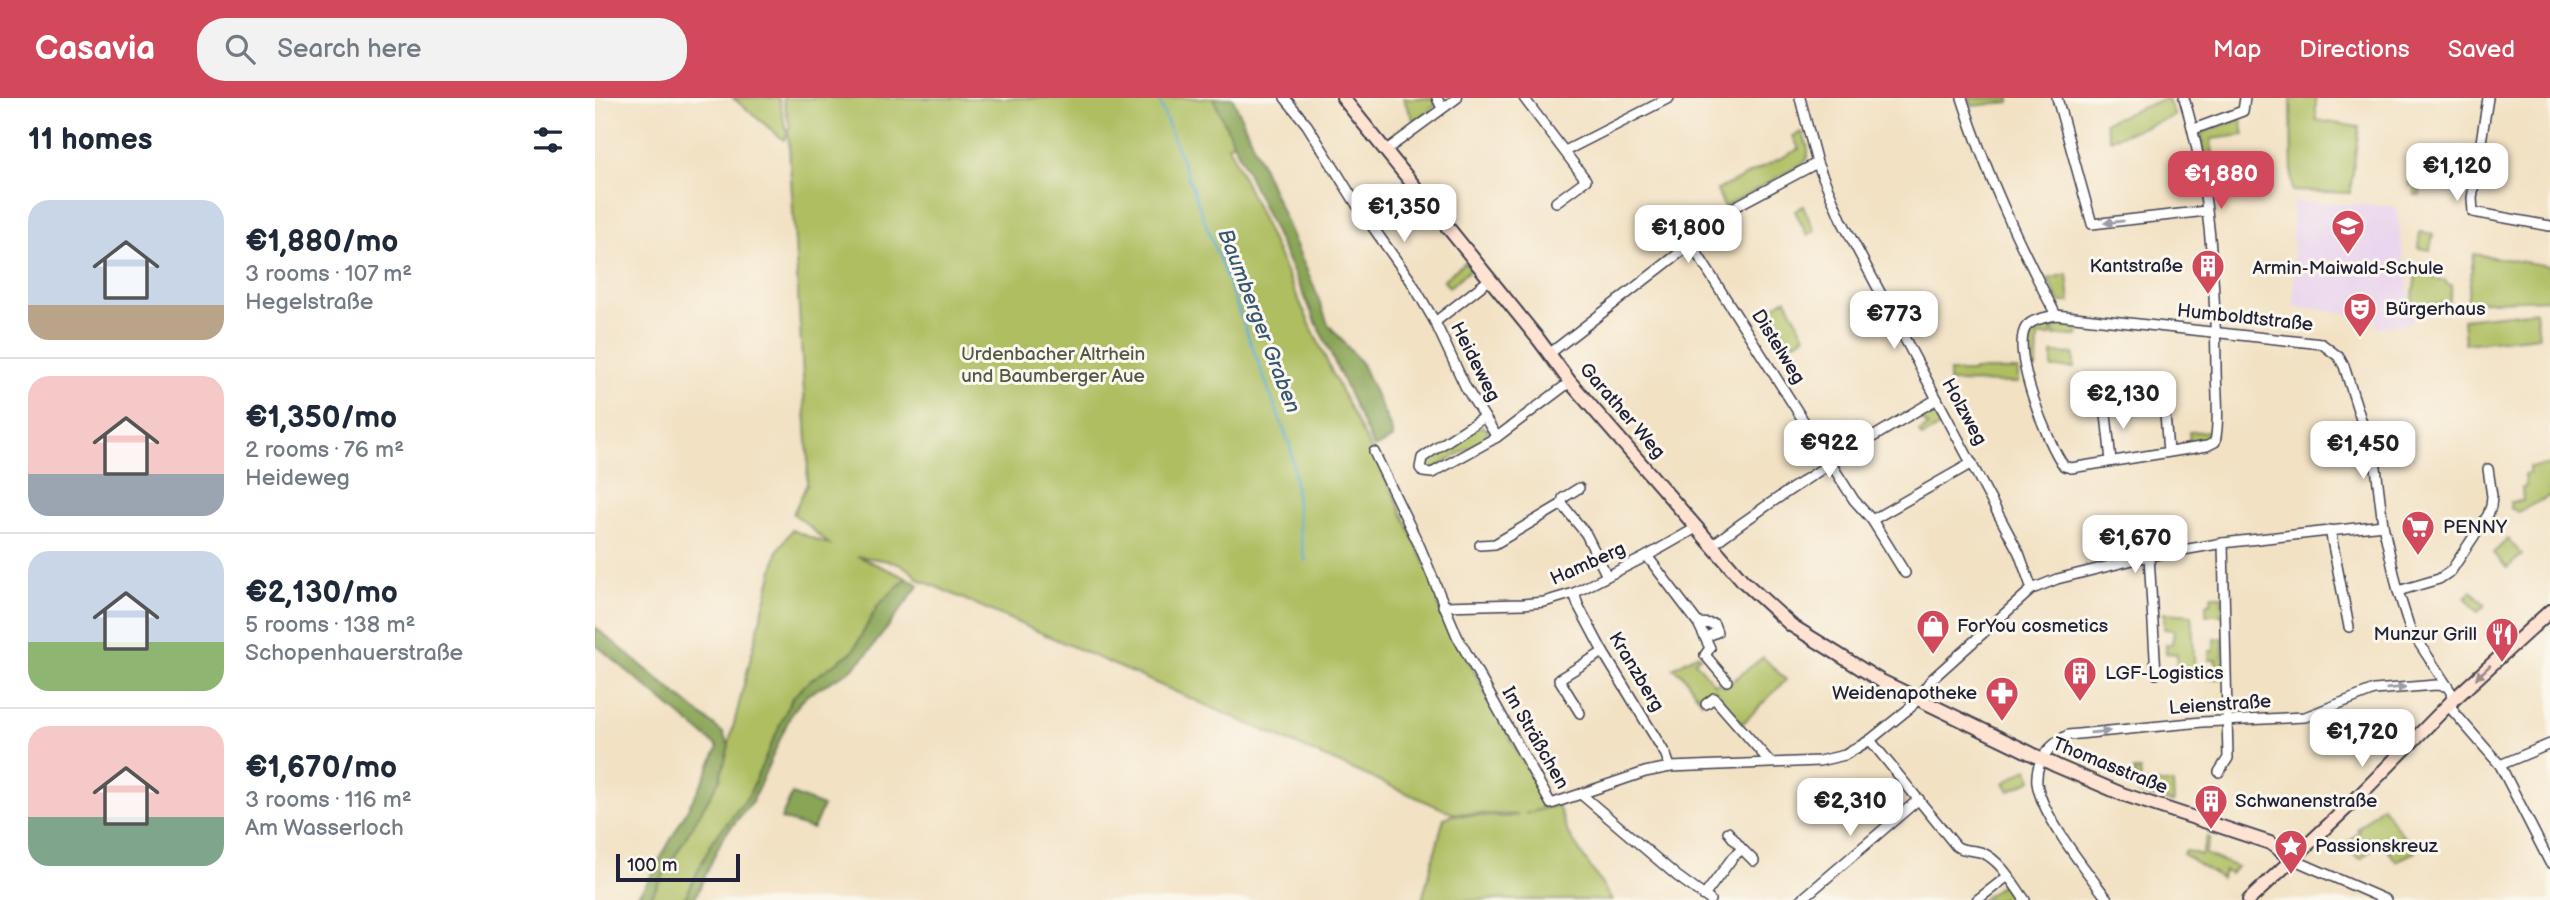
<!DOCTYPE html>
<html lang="en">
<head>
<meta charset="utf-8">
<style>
  :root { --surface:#fff; --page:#f2f2f3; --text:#1f2937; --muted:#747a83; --line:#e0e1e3; --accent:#d1495b }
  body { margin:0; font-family:"Balsamiq Sans",sans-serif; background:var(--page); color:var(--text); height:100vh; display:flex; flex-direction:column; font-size:26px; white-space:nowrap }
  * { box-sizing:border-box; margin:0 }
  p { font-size:23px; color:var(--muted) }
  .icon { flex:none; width:38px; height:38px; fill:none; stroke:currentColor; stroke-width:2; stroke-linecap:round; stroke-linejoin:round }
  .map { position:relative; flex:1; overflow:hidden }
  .details { display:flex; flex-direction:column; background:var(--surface); width:595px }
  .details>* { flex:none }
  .scale { position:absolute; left:21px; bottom:18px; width:124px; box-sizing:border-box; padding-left:7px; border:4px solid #22223b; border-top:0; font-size:19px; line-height:24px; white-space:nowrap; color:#22223b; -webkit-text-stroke:5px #fbf7ec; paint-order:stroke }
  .price { position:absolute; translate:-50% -60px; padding:0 16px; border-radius:14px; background:#fff; color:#222; font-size:23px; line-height:46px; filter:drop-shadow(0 2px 4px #0008) }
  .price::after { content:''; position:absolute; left:50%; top:42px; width:21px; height:16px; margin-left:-10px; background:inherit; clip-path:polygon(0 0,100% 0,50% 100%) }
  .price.current { background:var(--accent); color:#fff }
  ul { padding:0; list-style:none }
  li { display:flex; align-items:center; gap:21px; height:175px; padding:0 28px }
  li+li { border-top:2px solid var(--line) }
  li span { display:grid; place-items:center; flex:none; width:196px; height:140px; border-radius:21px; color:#555 }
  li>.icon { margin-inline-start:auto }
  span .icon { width:84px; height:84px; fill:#fffc; stroke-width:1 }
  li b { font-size:30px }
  h2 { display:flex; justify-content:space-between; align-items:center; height:84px; padding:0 28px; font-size:30px }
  header { display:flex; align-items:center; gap:42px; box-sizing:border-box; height:98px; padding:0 35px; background:var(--accent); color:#fff }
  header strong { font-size:33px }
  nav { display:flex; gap:38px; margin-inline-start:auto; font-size:24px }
  .search { width:490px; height:63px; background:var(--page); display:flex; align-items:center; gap:18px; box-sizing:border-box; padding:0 24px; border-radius:28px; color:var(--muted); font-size:26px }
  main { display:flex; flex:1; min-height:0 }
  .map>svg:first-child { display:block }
  .built { fill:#e8d2ee }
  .green { fill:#aebe61; stroke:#68704e; stroke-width:2 }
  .forest { fill:#8aa557; stroke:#566449; stroke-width:2 }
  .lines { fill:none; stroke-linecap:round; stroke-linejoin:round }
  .stream { stroke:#50a7cd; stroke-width:2.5 }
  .street-casing { stroke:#413f4f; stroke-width:12 }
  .secondary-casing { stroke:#413f4f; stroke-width:16 }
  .street { stroke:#fff; stroke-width:9 }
  .secondary { stroke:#fee3d2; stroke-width:12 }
  .oneway { fill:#9c9ca7 }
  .oneway2 { fill:#9b8c8e }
  .labels { text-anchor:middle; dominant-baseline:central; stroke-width:6; stroke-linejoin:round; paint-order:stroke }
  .poi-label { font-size:19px; fill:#22223b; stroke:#fbf7ec; text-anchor:start }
  .street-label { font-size:19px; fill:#22223b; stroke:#fbf7ec }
  .park-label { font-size:19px; fill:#535948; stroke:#fbf7ec }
  .water-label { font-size:21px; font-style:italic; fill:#345775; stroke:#fbf7ec }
</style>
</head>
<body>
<header>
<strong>Casavia</strong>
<div class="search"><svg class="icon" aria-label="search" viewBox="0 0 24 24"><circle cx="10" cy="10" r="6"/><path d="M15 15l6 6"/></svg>Search here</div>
<nav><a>Map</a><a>Directions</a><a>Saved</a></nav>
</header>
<main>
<section class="details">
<h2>11 homes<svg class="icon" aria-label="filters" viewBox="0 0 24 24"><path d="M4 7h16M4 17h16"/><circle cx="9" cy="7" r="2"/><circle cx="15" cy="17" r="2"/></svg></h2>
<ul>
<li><span style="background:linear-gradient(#c9d6e8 75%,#b9a48a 0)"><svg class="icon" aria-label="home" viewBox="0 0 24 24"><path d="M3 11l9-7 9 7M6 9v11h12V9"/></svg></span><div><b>€1,880/mo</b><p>3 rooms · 107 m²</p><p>Hegelstraße</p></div></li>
<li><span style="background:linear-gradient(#f6c9c9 70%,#9aa5b1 0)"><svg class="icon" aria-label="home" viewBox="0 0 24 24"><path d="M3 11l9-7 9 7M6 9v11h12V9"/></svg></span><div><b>€1,350/mo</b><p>2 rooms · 76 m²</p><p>Heideweg</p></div></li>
<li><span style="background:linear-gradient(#c9d6e8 65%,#8fb573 0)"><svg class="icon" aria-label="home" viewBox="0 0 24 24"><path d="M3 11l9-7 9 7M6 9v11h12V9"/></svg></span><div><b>€2,130/mo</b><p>5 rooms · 138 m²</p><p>Schopenhauerstraße</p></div></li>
<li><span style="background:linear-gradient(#f6c9c9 65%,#7fa58c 0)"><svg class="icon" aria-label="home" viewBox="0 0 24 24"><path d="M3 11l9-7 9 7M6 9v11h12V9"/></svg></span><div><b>€1,670/mo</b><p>3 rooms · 116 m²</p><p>Am Wasserloch</p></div></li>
</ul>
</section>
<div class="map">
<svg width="1955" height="802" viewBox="0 0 1955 802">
  <rect width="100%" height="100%" fill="#fbf7ec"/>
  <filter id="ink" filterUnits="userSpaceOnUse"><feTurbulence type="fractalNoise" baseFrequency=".0143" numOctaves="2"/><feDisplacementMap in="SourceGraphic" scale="14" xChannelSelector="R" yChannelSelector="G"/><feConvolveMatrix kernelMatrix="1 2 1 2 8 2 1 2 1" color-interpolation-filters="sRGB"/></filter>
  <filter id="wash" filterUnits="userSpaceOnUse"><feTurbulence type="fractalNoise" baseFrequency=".00686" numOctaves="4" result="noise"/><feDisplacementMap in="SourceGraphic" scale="28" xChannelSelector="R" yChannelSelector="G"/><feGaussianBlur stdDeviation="1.57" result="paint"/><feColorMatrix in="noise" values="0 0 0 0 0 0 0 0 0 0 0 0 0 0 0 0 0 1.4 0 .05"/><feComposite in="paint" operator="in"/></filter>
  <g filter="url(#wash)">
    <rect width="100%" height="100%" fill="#f2e1c3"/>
    <polygon class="built" points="1697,104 1801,108 1818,224 1782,230 1779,213 1762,217 1699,208"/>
    <g class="green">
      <polygon points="138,0 184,0 192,36 189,42"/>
      <path d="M188 0H619L639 45 633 47 741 283 798 395 846 500 843 507 953 709 930 716 963 707 973 735 1017 802H827L849 720 857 717 911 719 923 717 857 715 323 481C309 461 284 462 262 458L312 480 283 507 258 553 212 585 197 600 154 697 117 744 89 802H54L125 681 183 452 197 432 237 448C222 438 214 425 198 416L212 386 213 360 193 31 195 29Z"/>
      <polygon points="808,0 837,0 841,7 819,23"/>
      <polygon points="1374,0 1415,0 1415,4 1377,8"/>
      <polygon points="1572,0 1580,18 1515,41 1510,24"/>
      <polygon points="1696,0 1721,0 1721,22 1764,29 1755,95 1697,93"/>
      <polygon points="1646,21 1649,37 1616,41 1618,56 1610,59 1606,38 1610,33"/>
      <path d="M1207 34C1211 44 1217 54 1210 64L1129 109 1122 92 1204 51 1198 38Z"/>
      <polygon points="1592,65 1595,86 1584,87 1581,67"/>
      <polygon points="1815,77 1828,78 1825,97 1819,97 1820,88 1814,87"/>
      <polygon points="1208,108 1220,133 1212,137 1200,113"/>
      <polygon points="1825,134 1838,136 1835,152 1823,150"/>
      <polygon points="1879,156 1955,168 1955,201 1872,204"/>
      <polygon points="870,164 876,171 854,189 848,182"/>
      <polygon points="1821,175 1839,178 1839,181 1851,183 1851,186 1857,187 1854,205 1817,206"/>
      <polygon points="1472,176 1475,204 1464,204 1453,181"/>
      <polygon points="1191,201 1210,238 1195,247 1175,211"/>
      <polygon points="1941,213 1944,238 1870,246 1868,221"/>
      <polygon points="1457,227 1456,238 1443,238 1442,269 1436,269 1436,235 1442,229"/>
      <polygon points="1459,227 1484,227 1483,238 1459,238"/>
      <polygon points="1457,255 1479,256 1479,270 1457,270"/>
      <polygon points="1378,272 1423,272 1423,285 1354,284 1354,274 1377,274"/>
      <polygon points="1335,309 1340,309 1349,326 1327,339 1324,334 1333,328 1323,316"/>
      <polygon points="886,328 892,331 893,339 837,372 831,370 830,364 834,361 878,331"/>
      <polygon points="1618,333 1616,343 1595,347 1594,334"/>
      <polygon points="1955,367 1955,398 1923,414 1915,410 1915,404 1928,403 1927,390 1931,389 1930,376 1934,375 1934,369"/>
      <polygon points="1913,441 1927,457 1912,470 1898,455"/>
      <polygon points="1877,493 1890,507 1883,514 1870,499"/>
      <polygon points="1616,498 1627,498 1627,517 1611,517 1611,506 1616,506"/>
      <polygon points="1569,515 1597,517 1600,579 1581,580 1582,556 1571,555 1571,546 1577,546 1579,532 1569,531"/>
      <polygon points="1628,540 1628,580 1615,581 1615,570 1621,570 1621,562 1614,562 1614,553 1619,553 1619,541"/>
      <polygon points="1103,556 1106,558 1100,563 1120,587 1124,584 1130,589 1168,559 1191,582 1147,626 1122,598 1123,595 1119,590 1107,604 1088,577 1078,570"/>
      <polygon points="1433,670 1437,682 1414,693 1409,685"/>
      <polygon points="1539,672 1545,672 1546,685 1578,685 1579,705 1544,695"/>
      <polygon points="1787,708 1820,754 1801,763 1786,743 1766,761 1748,751 1764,733 1762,731"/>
      <polygon points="1612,739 1615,740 1610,756 1642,769 1636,776 1630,773 1626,780 1588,756 1590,752 1606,757"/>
      <polygon points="1411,786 1416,789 1425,802 1387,802 1406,787"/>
    </g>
    <g class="forest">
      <polygon points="618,0 638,0 719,189 733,226 767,266 797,333 796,334 798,340 779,350"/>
      <polygon points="312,480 324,487 273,555 256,572 212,597 197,614 157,704 128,739 99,802 89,802 117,744 154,697 197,600 212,585 258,553 283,507"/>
      <polygon points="0,529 128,635 134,648 125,681 54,802 39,802 52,785 109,681 123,649 0,546"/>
      <polygon points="197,696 228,708 218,731 186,721"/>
    </g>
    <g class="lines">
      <path class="stream" d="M563 0 695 348C703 387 699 425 711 463"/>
    </g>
  </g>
  <g filter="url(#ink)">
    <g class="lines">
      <defs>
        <g id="street">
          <polyline points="690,0 712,27 762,107 816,183 840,224 871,290 902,339"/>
          <polyline points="842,0 847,10"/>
          <polyline points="929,0 991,82 961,104"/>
          <polyline points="1205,0 1222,65 1246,121 1424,455 1437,491"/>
          <path d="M1367 0C1391 76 1424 146 1461 217L1727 246 1744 259 1749 268 1781 369 1788 427 1803 493 1815 531 1856 594 1858 613 1905 667 1955 765"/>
          <polyline points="1462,0 1497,126 1611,113"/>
          <polyline points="1893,0 1877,100 1878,114 1955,128"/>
          <polyline points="1599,31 1648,13 1650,0"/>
          <polyline points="790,53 862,0"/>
          <polyline points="970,53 1074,0"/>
          <polyline points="1096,146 1259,402 1277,422 1310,475"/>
          <path d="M1461 217C1452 219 1437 221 1431 229 1415 252 1453 347 1469 368L1476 370 1612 348 1620 344C1625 320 1621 293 1621 269 1620 180 1615 86 1589 0"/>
          <polyline points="840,224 894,182"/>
          <polyline points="954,256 1096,146 1130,114 1222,65"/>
          <polyline points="1510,307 1516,363"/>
          <polyline points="1570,316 1573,354"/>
          <polyline points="889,319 834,355 827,360 825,370 828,374 837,375 902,339 975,284"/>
          <polyline points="779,354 825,449 862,538 956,706 1050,674 1075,669 1224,663 1250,657 1275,642 1316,609 1336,582 1437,491 1462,481 1554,458 1628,445 1788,427"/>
          <polyline points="967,406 968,400 984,390"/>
          <polyline points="1277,422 1377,365"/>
          <polyline points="1735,432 1754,529"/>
          <polyline points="885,447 900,446 967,406 991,436 1012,478"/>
          <path d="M1117 447C1189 393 1264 346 1342 301"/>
          <polyline points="1052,458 1103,525 1115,550 1110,557 1132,583"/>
          <polyline points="1554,458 1561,576"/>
          <polyline points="1803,493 1844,481 1856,473 1893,417 1896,408 1897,398 1893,371"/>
          <polyline points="979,495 983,507 1008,554 1071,657 1075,669"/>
          <polyline points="848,508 928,506 949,504 979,495 1052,458 1101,430"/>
          <polyline points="1103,525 1119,526 1122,534 1111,539"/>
          <polyline points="1111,606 1119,600 1175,664"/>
          <polyline points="985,615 964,581 1008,554"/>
          <path d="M1275 642 1361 748C1369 754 1379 751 1388 755 1406 763 1419 787 1430 802"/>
          <polyline points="1905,667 1955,646"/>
          <polyline points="1624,674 1633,660 1628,445"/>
          <polyline points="987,697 1082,778 1115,802"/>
          <polyline points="1133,734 1147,751"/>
          <polyline points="1697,761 1791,802"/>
          <polyline points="1109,798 1138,759 1147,751 1159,763"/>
          <polyline points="1206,802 1324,701"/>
          <polyline points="1382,802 1413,778"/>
          <path d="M1513 802C1493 775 1446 717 1442 685 1440 662 1455 647 1473 637L1607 624 1710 619 1779 592 1841 587 1852 588"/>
        </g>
        <g id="secondary">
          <polyline points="748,0 944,242 975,284 1148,483 1196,527 1286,583 1462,668 1527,696 1675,745 1697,761"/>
          <polyline points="1654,802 1759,703 1857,603 1955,513"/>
        </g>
      </defs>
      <use href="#street" class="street-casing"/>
      <use href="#secondary" class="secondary-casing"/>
      <use href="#street" class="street"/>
      <use href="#secondary" class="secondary"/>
    </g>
    <defs><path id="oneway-solid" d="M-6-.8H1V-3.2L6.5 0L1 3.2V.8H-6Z" transform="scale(1.75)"/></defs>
    <g class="oneway">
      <use href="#oneway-solid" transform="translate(1519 124) rotate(174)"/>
      <use href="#oneway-solid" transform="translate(1801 590) rotate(-5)"/>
      <use href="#oneway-solid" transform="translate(1505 634) rotate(-5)"/>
    </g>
    <use class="oneway2" href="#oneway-solid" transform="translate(1888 574) rotate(137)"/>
  </g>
  <defs>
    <symbol id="school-pin" viewBox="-11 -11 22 30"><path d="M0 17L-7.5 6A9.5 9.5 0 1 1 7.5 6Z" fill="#d1495b" stroke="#fbf7ec"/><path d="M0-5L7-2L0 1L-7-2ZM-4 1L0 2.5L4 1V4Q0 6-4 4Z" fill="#fff"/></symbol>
    <symbol id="building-pin" viewBox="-11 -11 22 30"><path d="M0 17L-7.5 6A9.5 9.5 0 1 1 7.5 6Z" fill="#d1495b" stroke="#fbf7ec"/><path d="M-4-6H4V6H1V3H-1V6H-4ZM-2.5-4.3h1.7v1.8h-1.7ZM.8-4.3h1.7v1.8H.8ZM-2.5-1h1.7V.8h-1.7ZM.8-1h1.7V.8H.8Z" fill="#fff"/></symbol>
    <symbol id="theatre-pin" viewBox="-11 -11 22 30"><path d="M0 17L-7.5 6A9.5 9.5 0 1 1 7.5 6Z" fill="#d1495b" stroke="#fbf7ec"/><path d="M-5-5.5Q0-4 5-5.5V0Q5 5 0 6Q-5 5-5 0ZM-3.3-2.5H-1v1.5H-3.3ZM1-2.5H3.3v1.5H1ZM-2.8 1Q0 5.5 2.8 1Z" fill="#fff"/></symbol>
    <symbol id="supermarket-pin" viewBox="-11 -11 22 30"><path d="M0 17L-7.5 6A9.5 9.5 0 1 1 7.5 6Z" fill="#d1495b" stroke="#fbf7ec"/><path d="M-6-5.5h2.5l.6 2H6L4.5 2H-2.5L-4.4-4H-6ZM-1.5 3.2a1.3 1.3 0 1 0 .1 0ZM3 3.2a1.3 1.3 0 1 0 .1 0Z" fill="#fff"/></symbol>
    <symbol id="shop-pin" viewBox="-11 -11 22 30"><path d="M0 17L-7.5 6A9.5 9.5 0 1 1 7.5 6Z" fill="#d1495b" stroke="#fbf7ec"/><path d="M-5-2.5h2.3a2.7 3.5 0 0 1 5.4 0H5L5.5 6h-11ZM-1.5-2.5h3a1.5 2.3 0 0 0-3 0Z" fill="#fff"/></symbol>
    <symbol id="restaurant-pin" viewBox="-11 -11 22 30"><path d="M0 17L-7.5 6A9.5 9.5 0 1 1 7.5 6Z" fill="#d1495b" stroke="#fbf7ec"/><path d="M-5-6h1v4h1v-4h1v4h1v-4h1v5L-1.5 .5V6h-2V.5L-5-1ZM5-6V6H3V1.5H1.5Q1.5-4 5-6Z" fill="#fff"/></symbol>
    <symbol id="pharmacy-pin" viewBox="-11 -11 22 30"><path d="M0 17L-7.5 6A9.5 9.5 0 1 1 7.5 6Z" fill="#d1495b" stroke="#fbf7ec"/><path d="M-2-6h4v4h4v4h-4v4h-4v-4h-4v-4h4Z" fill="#fff"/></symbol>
    <symbol id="sight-pin" viewBox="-11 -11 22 30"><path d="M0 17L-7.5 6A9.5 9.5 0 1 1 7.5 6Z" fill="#d1495b" stroke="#fbf7ec"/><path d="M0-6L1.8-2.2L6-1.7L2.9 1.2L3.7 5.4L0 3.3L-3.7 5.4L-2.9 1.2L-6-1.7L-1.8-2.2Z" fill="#fff"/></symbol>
  </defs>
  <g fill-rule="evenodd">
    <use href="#school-pin" x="1734" y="109" width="38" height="52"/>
    <use href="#building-pin" x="1594" y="149" width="38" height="52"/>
    <use href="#theatre-pin" x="1746" y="192" width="38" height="52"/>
    <use href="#supermarket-pin" x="1804" y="410" width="38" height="52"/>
    <use href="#shop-pin" x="1319" y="509" width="38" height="52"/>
    <use href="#restaurant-pin" x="1888" y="517" width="38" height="52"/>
    <use href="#building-pin" x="1466" y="556" width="38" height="52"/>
    <use href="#pharmacy-pin" x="1388" y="576" width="38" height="52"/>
    <use href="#building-pin" x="1597" y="684" width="38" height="52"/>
    <use href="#sight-pin" x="1677" y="729" width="38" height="52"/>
  </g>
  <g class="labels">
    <g class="poi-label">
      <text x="1588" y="168" text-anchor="end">Kantstraße</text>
      <text x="1753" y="170" text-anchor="middle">Armin-Maiwald-Schule</text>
      <text x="1790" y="211">Bürgerhaus</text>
      <text x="1848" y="429">PENNY</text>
      <text x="1362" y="528">ForYou cosmetics</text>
      <text x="1882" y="536" text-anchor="end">Munzur Grill</text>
      <text x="1510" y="575">LGF-Logistics</text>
      <text x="1382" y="595" text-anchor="end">Weidenapotheke</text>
      <text x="1640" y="703">Schwanenstraße</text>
      <text x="1720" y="748">Passionskreuz</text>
    </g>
    <g class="street-label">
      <text transform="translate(1650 220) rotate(6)">Humboldtstraße</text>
      <text transform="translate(1183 249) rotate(58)">Distelweg</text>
      <text transform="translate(880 264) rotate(63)">Heideweg</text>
      <text transform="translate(1027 313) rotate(49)">Garather Weg</text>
      <text transform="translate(1369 314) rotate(61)">Holzweg</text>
      <text transform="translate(993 466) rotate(-24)">Hamberg</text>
      <text transform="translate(1041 574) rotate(59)">Kranzberg</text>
      <text transform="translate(1625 607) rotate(-4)">Leienstraße</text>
      <text transform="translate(940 640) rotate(60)">Im Sträßchen</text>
      <text transform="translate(1515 668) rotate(22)">Thomasstraße</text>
    </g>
    <g class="park-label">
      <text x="458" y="256">Urdenbacher Altrhein<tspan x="458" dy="22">und Baumberger Aue</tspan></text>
    </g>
    <g class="water-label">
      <text transform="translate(664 223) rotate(69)">Baumberger Graben</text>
    </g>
  </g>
</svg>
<div class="scale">100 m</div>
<b class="price" style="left:1862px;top:105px">€1,120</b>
<b class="price current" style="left:1626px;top:113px">€1,880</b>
<b class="price" style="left:809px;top:146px">€1,350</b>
<b class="price" style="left:1093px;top:167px">€1,800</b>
<b class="price" style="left:1299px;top:253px">€773</b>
<b class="price" style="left:1528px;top:333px">€2,130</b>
<b class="price" style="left:1234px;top:382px">€922</b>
<b class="price" style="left:1768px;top:383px">€1,450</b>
<b class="price" style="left:1540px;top:477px">€1,670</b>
<b class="price" style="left:1767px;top:671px">€1,720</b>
<b class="price" style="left:1255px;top:740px">€2,310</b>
</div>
</main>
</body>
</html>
